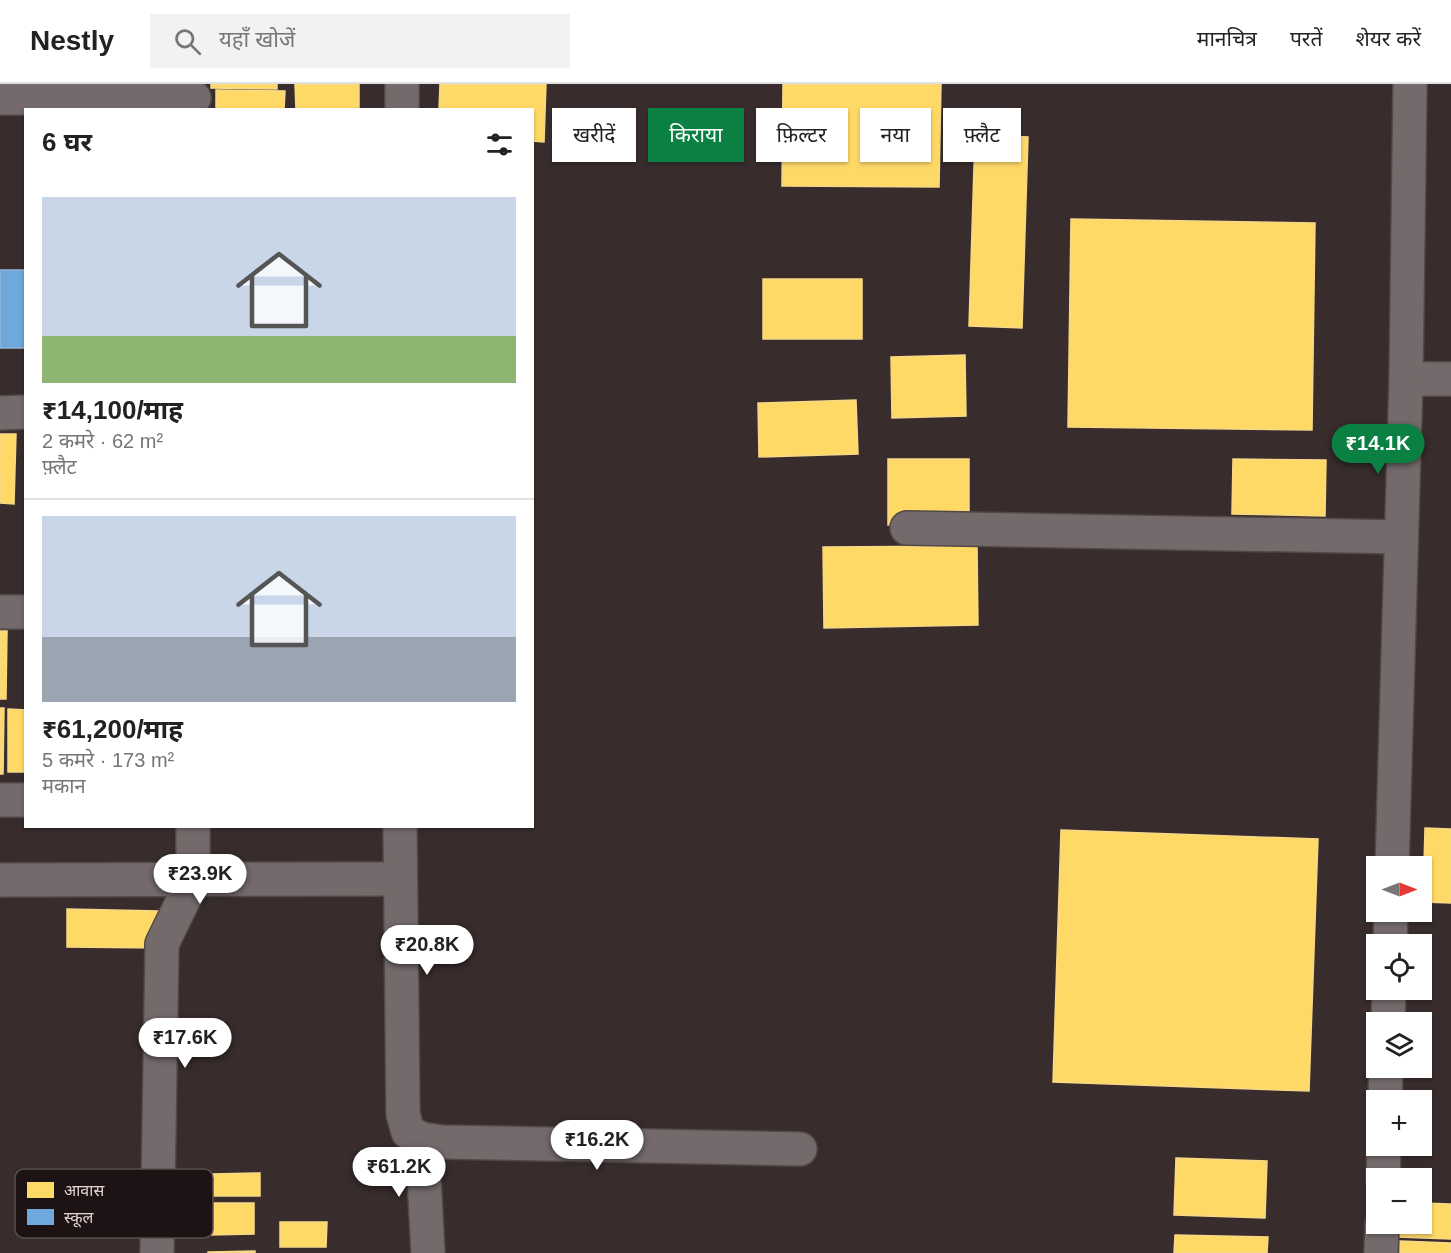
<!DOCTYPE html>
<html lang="hi">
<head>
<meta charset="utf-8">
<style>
  :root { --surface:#fff; --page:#f2f2f2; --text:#222; --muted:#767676; --line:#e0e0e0; --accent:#0b8043 }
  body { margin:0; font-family:Helvetica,"Noto Sans Devanagari",sans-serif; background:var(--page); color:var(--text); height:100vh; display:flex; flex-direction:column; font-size:22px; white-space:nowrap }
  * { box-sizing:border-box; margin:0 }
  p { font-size:20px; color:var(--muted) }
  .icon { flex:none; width:33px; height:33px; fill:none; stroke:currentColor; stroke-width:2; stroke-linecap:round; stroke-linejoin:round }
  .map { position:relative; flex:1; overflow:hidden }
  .panel { position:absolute; left:24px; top:24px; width:510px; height:720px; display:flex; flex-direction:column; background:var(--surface); border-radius:0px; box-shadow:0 2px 4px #0004 }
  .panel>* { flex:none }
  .hud { position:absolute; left:552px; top:24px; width:570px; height:54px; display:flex; gap:12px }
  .needle { width:39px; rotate:90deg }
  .fabs { position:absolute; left:1366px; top:772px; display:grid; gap:12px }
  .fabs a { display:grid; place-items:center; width:66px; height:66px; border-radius:0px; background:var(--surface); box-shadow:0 2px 4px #0004; font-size:30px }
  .price { position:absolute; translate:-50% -51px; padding:0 14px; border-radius:21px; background:#fff; color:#222; font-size:20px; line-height:39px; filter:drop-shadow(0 2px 3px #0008) }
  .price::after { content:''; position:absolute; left:50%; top:36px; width:18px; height:14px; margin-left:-9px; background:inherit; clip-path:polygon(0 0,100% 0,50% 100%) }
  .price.on { background:var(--accent); color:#fff }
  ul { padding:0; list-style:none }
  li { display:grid; align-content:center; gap:12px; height:318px; padding:0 18px }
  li+li { border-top:2px solid var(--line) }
  li span { display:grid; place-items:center; height:186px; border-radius:0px; color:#555 }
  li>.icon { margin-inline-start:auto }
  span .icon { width:108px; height:108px; fill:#fffc; stroke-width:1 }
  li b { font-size:26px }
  h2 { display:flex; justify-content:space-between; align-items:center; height:72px; padding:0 18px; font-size:26px }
  .pill { padding:0 21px; border-radius:0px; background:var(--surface); box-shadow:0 2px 4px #0004; font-size:21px; line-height:54px }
  .pill.on { background:var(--accent); color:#fff }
  header { display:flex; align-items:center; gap:36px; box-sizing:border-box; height:84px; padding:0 30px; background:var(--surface); border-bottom:2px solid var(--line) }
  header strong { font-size:28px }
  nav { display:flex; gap:33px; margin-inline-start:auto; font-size:21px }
  .search { width:420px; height:54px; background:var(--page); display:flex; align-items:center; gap:15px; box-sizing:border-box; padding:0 21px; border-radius:0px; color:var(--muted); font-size:22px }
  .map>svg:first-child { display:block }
  .homes { fill:#ffd966; stroke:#f7d887; stroke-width:1.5 }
  .schools { fill:#6fa8dc; stroke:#92b5da; stroke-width:1.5 }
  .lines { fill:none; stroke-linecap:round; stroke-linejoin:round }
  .minor-casing { stroke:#524848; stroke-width:36 }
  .minor { stroke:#746a6b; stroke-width:33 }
  .key { fill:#1d1314; stroke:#584d4e; stroke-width:1.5 }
  .key-label { font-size:16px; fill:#e3d4d4 }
</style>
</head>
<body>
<header>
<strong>Nestly</strong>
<div class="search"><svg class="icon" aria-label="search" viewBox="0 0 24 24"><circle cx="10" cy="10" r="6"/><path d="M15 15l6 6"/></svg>यहाँ खोजें</div>
<nav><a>मानचित्र</a><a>परतें</a><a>शेयर करें</a></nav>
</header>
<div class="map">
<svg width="1451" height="1169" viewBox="0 0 1451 1169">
  <rect width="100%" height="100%" fill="#382c2c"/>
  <g class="homes">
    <polygon points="211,0 277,0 277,5 211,4"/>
    <polygon points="295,0 359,0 359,26 296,26"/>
    <polygon points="440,0 546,0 544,58 532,57 532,26 439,26"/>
    <polygon points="783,0 941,0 939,103 782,102"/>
    <polygon points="216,6 285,7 284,26 216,26"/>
    <polygon points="975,51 1028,53 1022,244 969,242"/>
    <polygon points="1071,135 1315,139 1312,346 1068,343"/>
    <rect x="763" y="195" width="99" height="60"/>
    <polygon points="965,271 966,332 892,334 891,273"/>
    <polygon points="856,316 858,370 759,373 758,319"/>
    <polygon points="0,350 16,350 14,420 0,419"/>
    <rect x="888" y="375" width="81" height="66"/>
    <polygon points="1233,375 1326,376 1325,432 1232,430"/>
    <polygon points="977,462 978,541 824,544 823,463"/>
    <polygon points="0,547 7,547 6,615 0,615"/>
    <polygon points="0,624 4,624 3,690 0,690"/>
    <polygon points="8,625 26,626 26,688 8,688"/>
    <polygon points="1425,744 1451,745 1451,819 1423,818"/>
    <polygon points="1061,746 1318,755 1309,1007 1053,998"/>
    <polygon points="67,825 159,827 158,864 67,863"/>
    <polygon points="1176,1074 1267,1077 1265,1134 1174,1131"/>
    <polygon points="260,1089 260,1112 213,1112 212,1090"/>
    <polygon points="209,1119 254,1119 254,1150 209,1151"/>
    <polygon points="1422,1119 1451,1120 1451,1155 1397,1153 1397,1140 1422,1140"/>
    <polygon points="280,1138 327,1138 326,1163 280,1163"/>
    <polygon points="1175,1151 1268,1153 1267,1169 1174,1169"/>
    <polygon points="1400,1157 1451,1159 1451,1169 1400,1169"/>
    <polygon points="255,1167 255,1169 208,1169 208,1168"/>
  </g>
  <rect class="schools" x="0" y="186" width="26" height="78"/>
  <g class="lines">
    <defs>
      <g id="minor">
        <polyline points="0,14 194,14"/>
        <polyline points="402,26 402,0"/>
        <polyline points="1406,295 1451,295"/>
        <polyline points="0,329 26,328"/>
        <polyline points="907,444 1401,453"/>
        <polyline points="0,528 26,528"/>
        <polyline points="0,716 26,716"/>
        <polyline points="400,742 403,1030 408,1048 422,1055 442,1058 800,1065"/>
        <polyline points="1392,783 1406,295 1410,0"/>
        <polyline points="0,796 400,795"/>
        <polyline points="1390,861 1391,828"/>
        <polyline points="1388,939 1389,906"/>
        <polyline points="1385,1017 1386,984"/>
        <polyline points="422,1055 428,1169"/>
        <polyline points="1383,1095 1384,1062"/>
        <polyline points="157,1169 162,860 193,796 193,742"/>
        <polyline points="1381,1169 1382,1140"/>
      </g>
    </defs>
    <use href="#minor" class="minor-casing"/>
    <use href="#minor" class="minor"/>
  </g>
  <rect x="15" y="1085" width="198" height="69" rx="9" class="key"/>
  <rect x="27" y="1098" width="27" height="16" fill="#ffd966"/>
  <rect x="27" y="1125" width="27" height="16" fill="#6fa8dc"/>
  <g class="key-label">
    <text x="64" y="1112">आवास</text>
    <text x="64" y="1139">स्कूल</text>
  </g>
</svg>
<div class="fabs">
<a><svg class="needle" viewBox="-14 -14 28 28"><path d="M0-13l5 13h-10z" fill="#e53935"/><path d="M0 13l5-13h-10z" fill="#767676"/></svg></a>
<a><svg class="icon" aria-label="locate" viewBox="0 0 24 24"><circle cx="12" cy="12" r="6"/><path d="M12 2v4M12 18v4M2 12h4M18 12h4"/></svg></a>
<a><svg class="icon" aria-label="layers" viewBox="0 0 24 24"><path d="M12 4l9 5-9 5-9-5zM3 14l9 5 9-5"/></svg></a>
<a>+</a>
<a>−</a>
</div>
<b class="price on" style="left:1378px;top:391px">₹14.1K</b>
<b class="price" style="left:200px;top:821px">₹23.9K</b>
<b class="price" style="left:427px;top:892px">₹20.8K</b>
<b class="price" style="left:185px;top:985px">₹17.6K</b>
<b class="price" style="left:597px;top:1087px">₹16.2K</b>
<b class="price" style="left:399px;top:1114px">₹61.2K</b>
<div class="hud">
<a class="pill">खरीदें</a>
<a class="pill on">किराया</a>
<a class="pill">फ़िल्टर</a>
<a class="pill">नया</a>
<a class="pill">फ़्लैट</a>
</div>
<section class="panel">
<h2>6 घर<svg class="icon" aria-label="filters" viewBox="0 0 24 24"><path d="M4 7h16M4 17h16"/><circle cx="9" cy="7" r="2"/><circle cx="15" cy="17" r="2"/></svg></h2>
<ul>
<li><span style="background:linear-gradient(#c9d6e8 75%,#8fb573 0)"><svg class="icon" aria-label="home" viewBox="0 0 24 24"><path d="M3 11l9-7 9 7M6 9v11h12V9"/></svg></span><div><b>₹14,100/माह</b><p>2 कमरे · 62 m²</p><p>फ़्लैट</p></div></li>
<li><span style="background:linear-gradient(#c9d6e8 65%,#9aa5b1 0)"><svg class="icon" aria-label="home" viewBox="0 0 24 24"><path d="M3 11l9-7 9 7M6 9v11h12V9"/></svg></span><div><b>₹61,200/माह</b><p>5 कमरे · 173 m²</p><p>मकान</p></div></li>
</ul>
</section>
</div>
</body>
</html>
